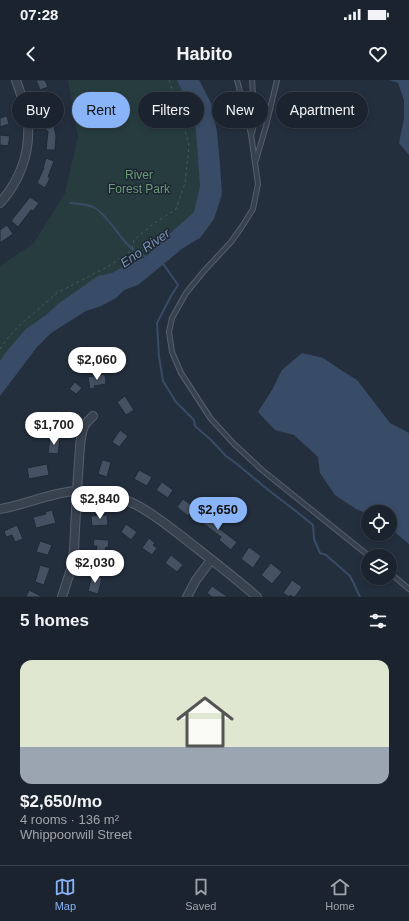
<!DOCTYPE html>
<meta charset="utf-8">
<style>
:root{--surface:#1b232e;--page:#282f3a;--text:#f1f3f6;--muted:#a0a4aa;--line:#39404a;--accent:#8ab4f8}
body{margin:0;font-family:Arial,sans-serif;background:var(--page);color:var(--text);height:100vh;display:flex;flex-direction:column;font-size:15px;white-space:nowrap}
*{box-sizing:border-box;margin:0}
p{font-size:13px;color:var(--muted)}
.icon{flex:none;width:22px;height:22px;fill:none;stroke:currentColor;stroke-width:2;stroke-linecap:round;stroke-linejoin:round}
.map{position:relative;height:517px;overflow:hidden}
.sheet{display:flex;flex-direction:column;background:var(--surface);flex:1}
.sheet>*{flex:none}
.banner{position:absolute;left:12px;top:12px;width:385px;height:36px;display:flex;gap:8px}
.buttons{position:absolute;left:361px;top:425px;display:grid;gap:8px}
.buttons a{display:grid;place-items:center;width:36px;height:36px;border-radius:50%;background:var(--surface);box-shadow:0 2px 6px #0003,0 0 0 1px var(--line);font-size:20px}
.price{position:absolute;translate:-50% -34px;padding:0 9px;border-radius:14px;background:#fff;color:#222;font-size:13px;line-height:26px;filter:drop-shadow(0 1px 2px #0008)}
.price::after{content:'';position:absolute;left:50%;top:24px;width:12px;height:9px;margin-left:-6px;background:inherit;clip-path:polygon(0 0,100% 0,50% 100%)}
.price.selected{background:var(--accent);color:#111}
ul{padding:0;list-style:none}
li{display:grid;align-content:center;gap:8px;height:212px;padding:0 20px}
li span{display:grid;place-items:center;height:124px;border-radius:12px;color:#555}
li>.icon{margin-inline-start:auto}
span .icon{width:72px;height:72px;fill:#fffc;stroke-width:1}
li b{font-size:17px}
h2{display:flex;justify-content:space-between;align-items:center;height:48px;padding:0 20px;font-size:17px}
.pill{padding:0 14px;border-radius:18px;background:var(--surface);box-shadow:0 2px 6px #0003,0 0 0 1px var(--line);font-size:14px;line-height:36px}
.pill.selected{background:var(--accent);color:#111}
.status{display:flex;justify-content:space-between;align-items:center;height:28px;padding:0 20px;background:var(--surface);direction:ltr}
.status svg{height:11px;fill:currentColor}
header{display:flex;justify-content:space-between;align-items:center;height:52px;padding:0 20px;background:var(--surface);font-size:18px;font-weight:700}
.dock{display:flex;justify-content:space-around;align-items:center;height:56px;border-top:1px solid var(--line);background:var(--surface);font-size:11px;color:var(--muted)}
.dock a{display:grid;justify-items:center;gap:2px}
.dock .selected{color:var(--accent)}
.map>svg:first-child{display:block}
.green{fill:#263c3f}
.water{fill:#394c67}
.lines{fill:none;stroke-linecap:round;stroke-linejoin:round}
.stream{stroke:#394c67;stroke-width:2}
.building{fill:#455162;stroke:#1f2835}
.service-casing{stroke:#565f6c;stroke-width:6}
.minor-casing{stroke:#565f6c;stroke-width:10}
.path{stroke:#44595c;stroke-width:1;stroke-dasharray:3 3;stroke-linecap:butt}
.service{stroke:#38414e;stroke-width:4}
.minor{stroke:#38414e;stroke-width:8}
.labels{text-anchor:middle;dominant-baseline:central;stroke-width:3;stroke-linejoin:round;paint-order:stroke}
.park-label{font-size:12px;fill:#6b9a76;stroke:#1d2633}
.water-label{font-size:13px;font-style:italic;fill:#7c92b1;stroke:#1d2633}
</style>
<div class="status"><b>07:28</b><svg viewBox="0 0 49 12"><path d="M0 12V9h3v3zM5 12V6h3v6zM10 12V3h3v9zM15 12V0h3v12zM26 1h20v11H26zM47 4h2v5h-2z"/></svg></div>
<header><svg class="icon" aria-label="back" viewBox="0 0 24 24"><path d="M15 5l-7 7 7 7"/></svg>Habito<svg class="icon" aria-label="heart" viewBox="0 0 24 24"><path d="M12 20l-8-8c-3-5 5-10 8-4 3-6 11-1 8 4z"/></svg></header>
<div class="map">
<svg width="409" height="517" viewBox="0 0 409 517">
<rect width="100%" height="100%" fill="#242f3e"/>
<polygon class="green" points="68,0 190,0 208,126 188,151 0,287 0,186 34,163 65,113 78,57"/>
<g class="water">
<polygon points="177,0 199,0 211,23 217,52 220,85 222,114 214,139 200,158 183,168 138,205 124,210 116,218 101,226 86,231 51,253 37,267 0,316 0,281 7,271 26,249 46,235 58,224 98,196 112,193 131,183 146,177 166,157 194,132 200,106 196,51 193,36 188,23"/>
<polygon points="389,0 409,0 409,75 399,63 404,38 404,20 398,3"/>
<polygon points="302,273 323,278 344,292 357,300 390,343 409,353 409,464 390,448 390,432 368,432 368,434 356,429 335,415 320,393 318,377 294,355 275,350 258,332 272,310 282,290"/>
</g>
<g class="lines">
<g class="stream">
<path d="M 70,123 C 78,124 88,124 95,128 C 108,136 119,157 131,168 C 135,172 142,175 147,177"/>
<polyline points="162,182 178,205 171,216 157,243 159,277 163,301 176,322 194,340 195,346 211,360 226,376 237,384 267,409 297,432 313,445 314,459 320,473 326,475 350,496 354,504 360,517"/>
</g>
</g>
<g class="building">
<polygon points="36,0 45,0 48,7 40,10"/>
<polygon points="51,16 54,26 45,28 42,18"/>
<polygon points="7,36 9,44 0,47 0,38"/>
<polygon points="53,38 56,57 55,70 46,70 48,51 46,51 44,39"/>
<polygon points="0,55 10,56 8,66 0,65"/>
<polygon points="46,78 54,81 48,97 50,98 45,108 37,103 44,88 43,88"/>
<polygon points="30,117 39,123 33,131 31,130 18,147 11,141"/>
<polygon points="7,145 13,154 0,163 0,150"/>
<polygon points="105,294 106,304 94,306 95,308 90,309 88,297"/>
<polygon points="75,302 82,308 76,314 69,309"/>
<polygon points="125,316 134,330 126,335 117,322"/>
<polygon points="58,330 67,334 61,350 51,346"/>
<polygon points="120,350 128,356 119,367 112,362"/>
<polygon points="50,357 60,358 58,374 48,373"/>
<polygon points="102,380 111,382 107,397 98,394"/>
<polygon points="47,384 49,395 29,399 27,388"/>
<polygon points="139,390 152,397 147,406 134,399"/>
<polygon points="162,402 173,410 168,418 156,410"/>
<polygon points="183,419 190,424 193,421 197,424 188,436 177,427"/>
<polygon points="52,430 56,443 36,448 33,437 46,434 45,432"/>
<polygon points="206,433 219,444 217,447 237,462 231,470 219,460 221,457 200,441"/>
<polygon points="107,435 108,445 92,446 91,436"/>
<polygon points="126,444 137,452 131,460 121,452"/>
<polygon points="17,445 23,459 15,462 12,455 6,457 4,451"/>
<polygon points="149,458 155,463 153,465 157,468 152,475 142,468"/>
<polygon points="94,459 109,460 108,468 106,467 103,488 94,487 97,466 93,466"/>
<polygon points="40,461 52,465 48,475 36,472"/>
<polygon points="249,467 261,476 253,488 241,479"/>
<polygon points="171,475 183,485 177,492 165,483"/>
<polygon points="271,483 282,492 272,504 261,495"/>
<polygon points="40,485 50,488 44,505 35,502"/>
<polygon points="92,495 102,498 98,514 88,511"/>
<polygon points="292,500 302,507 295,517 293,517 290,515 289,517 283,513"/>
<polygon points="212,506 228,517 212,517 207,513"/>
<polygon points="29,510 43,517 26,517"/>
</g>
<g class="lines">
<g class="service-casing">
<g id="service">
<polyline points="237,0 251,54 258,104 253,129 241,148 231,162 204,191 186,213 172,238 169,252 172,272 181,293 211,339 234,364 262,390 369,476"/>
<polyline points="252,53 255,40 252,0"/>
<polyline points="256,80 266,46 277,0"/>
<polyline points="390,493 409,509"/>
</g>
</g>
<g class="minor-casing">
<g id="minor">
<path d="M 0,123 C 19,102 30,74 28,45 C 27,30 21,15 16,0"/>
<path d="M 0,429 C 26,425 51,412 77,411 C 129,409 160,440 198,469 C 218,485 238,500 257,517"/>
<polyline points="62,517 71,489 74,470 77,411 80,366 82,352 85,344 93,336"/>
<polyline points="187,517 196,500 211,480"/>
</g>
</g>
<polyline class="path" points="0,269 7,259 20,245 57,213 109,186 132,170 134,160 152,145 176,129 185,103 189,66 183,42 169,0"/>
<use href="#service" class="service"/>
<use href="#minor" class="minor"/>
</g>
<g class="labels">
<g class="park-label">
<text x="139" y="95">River<tspan x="139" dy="14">Forest Park</tspan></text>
</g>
<g class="water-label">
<text transform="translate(145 168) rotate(-35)">Eno River</text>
</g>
</g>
</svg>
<div class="buttons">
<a><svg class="icon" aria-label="locate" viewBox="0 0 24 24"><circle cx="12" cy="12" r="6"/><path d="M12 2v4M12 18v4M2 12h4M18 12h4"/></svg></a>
<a><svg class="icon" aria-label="layers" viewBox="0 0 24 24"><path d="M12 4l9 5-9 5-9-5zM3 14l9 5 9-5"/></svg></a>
</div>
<b class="price" style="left:97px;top:301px">$2,060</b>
<b class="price" style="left:54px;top:366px">$1,700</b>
<b class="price" style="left:100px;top:440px">$2,840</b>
<b class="price selected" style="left:218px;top:451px">$2,650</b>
<b class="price" style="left:95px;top:504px">$2,030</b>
<div class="banner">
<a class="pill">Buy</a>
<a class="pill selected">Rent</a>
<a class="pill">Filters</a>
<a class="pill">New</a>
<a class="pill">Apartment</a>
</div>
</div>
<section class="sheet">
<h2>5 homes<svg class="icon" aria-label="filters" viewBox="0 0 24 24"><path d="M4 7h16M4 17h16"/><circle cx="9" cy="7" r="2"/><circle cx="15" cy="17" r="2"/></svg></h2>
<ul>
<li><span style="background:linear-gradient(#dfe7d0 70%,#9aa5b1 0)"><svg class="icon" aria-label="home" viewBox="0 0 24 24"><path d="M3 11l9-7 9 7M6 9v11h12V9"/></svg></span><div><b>$2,650/mo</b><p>4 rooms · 136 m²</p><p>Whippoorwill Street</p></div></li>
</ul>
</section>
<nav class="dock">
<a class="selected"><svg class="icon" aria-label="map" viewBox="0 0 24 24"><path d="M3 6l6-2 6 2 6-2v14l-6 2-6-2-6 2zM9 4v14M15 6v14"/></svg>Map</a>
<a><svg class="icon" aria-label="saved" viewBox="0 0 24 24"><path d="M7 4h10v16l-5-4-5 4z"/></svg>Saved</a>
<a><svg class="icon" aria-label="home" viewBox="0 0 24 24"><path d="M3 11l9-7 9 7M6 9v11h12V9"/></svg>Home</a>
</nav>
